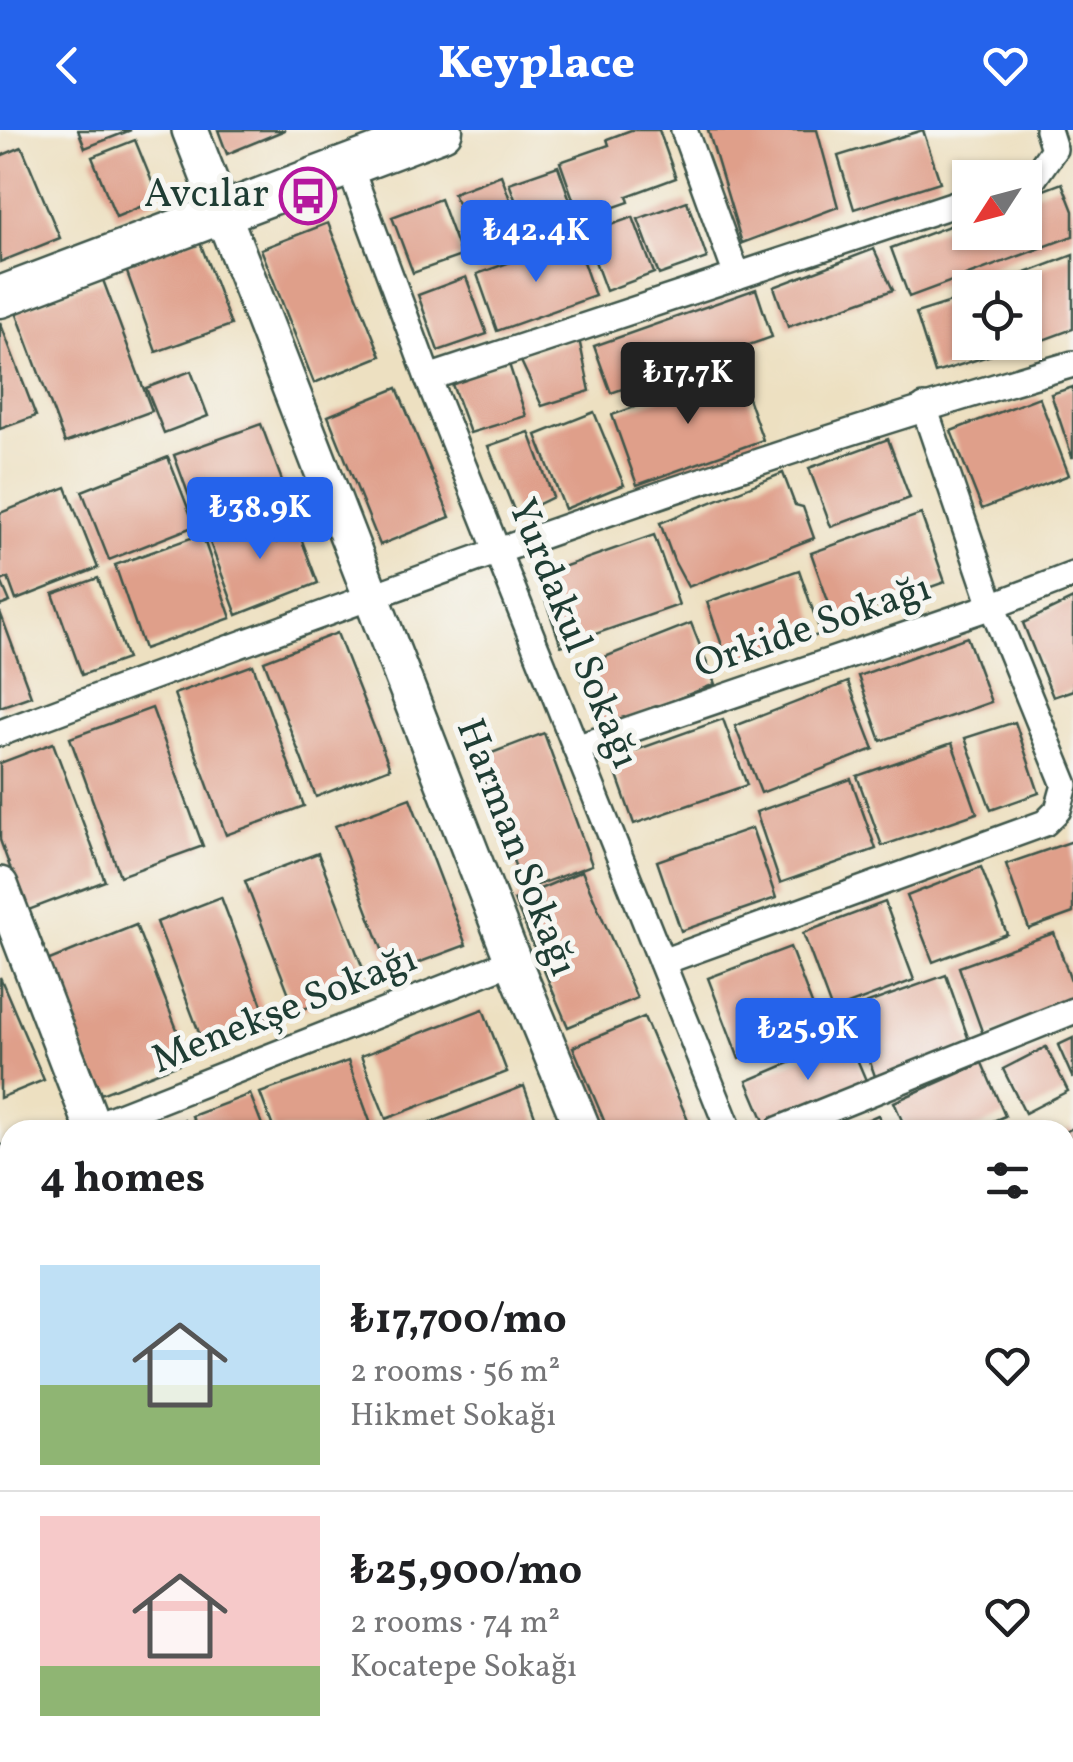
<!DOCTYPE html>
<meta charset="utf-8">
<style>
:root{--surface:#fff;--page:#f2f2f2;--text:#202124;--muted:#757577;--line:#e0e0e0;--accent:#2563eb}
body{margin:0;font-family:Vollkorn,serif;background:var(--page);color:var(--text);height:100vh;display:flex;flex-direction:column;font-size:38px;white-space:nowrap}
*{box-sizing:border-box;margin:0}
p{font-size:32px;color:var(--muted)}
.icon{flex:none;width:55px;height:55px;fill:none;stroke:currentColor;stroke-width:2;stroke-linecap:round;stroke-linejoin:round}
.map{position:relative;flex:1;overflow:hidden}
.details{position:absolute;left:0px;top:990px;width:1075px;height:642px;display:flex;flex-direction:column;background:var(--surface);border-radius:30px 30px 0 0;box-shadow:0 2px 8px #0004}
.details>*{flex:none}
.needle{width:65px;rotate:234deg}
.tools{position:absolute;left:952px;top:30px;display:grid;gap:20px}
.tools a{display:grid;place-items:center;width:90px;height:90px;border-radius:0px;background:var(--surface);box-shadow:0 2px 8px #0004;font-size:50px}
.price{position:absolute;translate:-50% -85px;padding:0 22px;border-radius:10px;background:var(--accent);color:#fff;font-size:32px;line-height:65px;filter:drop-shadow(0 2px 5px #0008)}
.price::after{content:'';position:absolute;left:50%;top:60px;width:30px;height:22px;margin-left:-15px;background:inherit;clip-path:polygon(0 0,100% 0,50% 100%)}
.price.active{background:#222;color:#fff}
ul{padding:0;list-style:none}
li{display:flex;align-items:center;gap:30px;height:250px;padding:0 40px}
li+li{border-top:2px solid var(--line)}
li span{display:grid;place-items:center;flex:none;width:280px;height:200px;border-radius:0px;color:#555}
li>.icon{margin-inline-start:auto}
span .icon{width:120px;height:120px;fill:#fffc;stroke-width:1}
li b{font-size:42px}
h2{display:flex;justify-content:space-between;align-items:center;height:120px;padding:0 40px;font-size:42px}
header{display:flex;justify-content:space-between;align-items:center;height:130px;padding:0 40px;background:var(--accent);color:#fff;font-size:45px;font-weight:800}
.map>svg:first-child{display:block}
.building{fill:#df9f8a}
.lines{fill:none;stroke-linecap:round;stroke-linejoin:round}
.street-casing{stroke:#3e5549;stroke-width:30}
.secondary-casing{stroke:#3e5549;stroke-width:40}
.primary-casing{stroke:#3e5549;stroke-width:45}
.street{stroke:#fff;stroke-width:25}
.secondary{stroke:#fff;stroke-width:35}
.primary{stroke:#fff;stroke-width:40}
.labels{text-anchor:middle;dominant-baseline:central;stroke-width:10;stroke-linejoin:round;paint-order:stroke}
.poi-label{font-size:40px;fill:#1f3d34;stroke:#f6f6f2;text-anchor:end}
.street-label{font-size:40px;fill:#1f3d34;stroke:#f6f6f2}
</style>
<header><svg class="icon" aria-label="back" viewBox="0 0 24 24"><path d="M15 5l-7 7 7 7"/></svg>Keyplace<svg class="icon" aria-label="heart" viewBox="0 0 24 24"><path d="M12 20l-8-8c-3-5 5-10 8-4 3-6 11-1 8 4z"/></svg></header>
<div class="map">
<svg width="1073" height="1632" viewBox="0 0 1073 1632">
<rect width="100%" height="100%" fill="#f6f6f2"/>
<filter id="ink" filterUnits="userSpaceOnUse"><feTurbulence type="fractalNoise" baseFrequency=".01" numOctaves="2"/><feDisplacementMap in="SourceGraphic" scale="20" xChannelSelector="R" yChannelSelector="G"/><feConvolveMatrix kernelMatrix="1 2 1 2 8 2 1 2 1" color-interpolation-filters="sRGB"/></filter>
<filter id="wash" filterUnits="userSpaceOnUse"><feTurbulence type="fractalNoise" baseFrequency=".0048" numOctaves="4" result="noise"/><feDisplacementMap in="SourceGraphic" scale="40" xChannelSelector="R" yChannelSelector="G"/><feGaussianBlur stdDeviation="2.25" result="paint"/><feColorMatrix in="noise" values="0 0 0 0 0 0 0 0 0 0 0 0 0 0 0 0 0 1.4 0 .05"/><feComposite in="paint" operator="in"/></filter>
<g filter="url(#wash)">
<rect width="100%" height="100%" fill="#ede0c1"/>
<g id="blocks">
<g class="building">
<polygon points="78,0 131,0 85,18"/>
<polygon points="218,0 285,0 227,24"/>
<polygon points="631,0 659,0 676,48 627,66 629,72 580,89 560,32 609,15 607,9"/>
<polygon points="708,0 817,0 838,77 742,113"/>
<polygon points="923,0 940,52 854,79 838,26"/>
<polygon points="135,10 159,69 116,87 92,27"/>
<polygon points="22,17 60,108 0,132 0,26"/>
<polygon points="558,36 578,93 530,110 509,53"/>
<polygon points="501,45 522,102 474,119 453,63"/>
<polygon points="1062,53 1073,81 1073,106 909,167 891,118 970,88 970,102 1025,102 1025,67"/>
<polygon points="440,69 461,126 413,143 392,87"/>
<polygon points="687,71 707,128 659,145 638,89"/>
<polygon points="633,87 654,143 606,161 585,104"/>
<polygon points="328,93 381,226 314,253 261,119"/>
<polygon points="198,107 231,195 156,222 124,134"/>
<polygon points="575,109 595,166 497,201 477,144"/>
<polygon points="874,119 893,160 788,197 774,157"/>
<polygon points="1073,125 1073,199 1035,213 1025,187 1025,158 1013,158 1010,149"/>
<polygon points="466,147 487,204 438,221 418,165"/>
<polygon points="103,150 152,281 65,313 16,182"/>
<polygon points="756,159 772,207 611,263 594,216"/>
<polygon points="970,166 970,212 1019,212 1020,216 935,243 916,183"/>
<polygon points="0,192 36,286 0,299"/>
<polygon points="579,209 590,261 542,276 519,227"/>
<polygon points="509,234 526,286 470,303 450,249"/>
<polygon points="738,240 763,310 637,355 612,285"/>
<polygon points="191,241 208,286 164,303 146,258"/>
<polygon points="1073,257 1073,327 1072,327 1051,264"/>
<polygon points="397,258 450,387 380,415 328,286"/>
<polygon points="1039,267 1069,345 982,379 951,301"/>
<polygon points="594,282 624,355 565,379 536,305"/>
<polygon points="261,294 287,364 200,396 174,325"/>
<polygon points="529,302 553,367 516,385 488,316"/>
<polygon points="888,309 910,368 831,397 809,338"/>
<polygon points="168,327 195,396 109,430 82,361"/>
<polygon points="783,343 795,375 803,377 814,408 688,457 674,431 660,393"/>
<polygon points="66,357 98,438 16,470 8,448 1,451 10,472 0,476 0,383"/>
<polygon points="265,380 277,412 299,403 318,453 237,485 206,402"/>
<polygon points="921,384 945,452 835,491 811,423"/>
<polygon points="202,404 231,488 144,519 115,435"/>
<polygon points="654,405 679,475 561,516 537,446"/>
<polygon points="799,440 821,504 729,536 707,472"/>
<polygon points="98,448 127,529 82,545 53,464"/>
<polygon points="1073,469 1073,560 1053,567 1023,493"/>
<polygon points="0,482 31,566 0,577"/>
<polygon points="691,493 715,554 602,599 577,538"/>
<polygon points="337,503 390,638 316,667 264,531"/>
<polygon points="967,507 991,572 881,611 858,546"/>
<polygon points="253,535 304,676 226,705 174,564"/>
<polygon points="848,552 874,619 761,663 735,596"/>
<polygon points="152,578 203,716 120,746 70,608"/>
<polygon points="723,589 747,655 634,694 611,629"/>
<polygon points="1015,592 1039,663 991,680 965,608"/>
<polygon points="544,603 592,735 524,760 476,629"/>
<polygon points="53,613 105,751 26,781 0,710 0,633"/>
<polygon points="952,613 977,683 882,716 857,646"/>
<polygon points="851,649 876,719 780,753 756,682"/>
<polygon points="410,668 466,815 391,843 335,696"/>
<polygon points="752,698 776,768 681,801 657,731"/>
<polygon points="1073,711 1073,783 1029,799 1006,734"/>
<polygon points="318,723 369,854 296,882 245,751"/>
<polygon points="981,737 1007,804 933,832 907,766"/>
<polygon points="582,741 637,868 568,897 514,770"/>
<polygon points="221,767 270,896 206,921 157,792"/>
<polygon points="885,772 914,850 832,881 803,803"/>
<polygon points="136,795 189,930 101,964 47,831"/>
<polygon points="1054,803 1073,857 1073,876 984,907 959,837"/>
<polygon points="790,817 821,898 739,929 708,848"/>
<polygon points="946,845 971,916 876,949 851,879"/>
<polygon points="0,847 44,950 0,968"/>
<polygon points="483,879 507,942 386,989 361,926"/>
<polygon points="644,887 692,1000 608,1000 573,917"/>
<polygon points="848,908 868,955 767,998 747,951"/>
<polygon points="1073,908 1073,949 1058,915"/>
<polygon points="1046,917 1068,961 1025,983 1003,939"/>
<polygon points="348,931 372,997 363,1000 274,1000 260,963"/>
<polygon points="982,933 1005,986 972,1000 906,1000 894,972"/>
<polygon points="524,956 540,1000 433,1000 430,993"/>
<polygon points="250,964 264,1000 197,1000 192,986"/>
<polygon points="878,985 885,1000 845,1000"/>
<polygon points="184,990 188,1000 159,1000"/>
<polygon points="1073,998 1073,1055 1065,1058 1065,1002"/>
<polygon points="10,1036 10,1122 0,1097 0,1040"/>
<polygon points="1073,1099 1073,1153 1065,1156 1065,1102"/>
<polygon points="10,1153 10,1204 5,1206 0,1179"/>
<polygon points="1073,1180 1073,1221 1066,1224 1065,1183"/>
<polygon points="1073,1298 1073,1346 1069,1348 1065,1337 1065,1301"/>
<polygon points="1069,1443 1073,1454 1073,1508 1065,1511 1065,1444"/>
<polygon points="1073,1529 1073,1554 1065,1532"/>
<polygon points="471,1622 490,1622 495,1632 449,1632"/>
<polygon points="753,1622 791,1622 795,1632 733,1632"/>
<polygon points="820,1622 916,1622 895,1632 824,1632"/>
<polygon points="514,1623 675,1623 653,1632 518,1632"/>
</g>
</g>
</g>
<g filter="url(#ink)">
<use href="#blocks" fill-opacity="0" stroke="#3e5549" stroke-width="2.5"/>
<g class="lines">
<g class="street-casing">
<g id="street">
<polyline points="684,0 737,146"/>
<polyline points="349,35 428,248 729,1000"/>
<polyline points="1025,51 1033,49 1054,19 1048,0"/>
<polyline points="428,248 970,69"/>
<path d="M 0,603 C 354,472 710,339 1073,234"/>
<polyline points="576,618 992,476 1073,445"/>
<polyline points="662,832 1045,693 1058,680 1065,655 992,476 924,277"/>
<polyline points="84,1000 513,831"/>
<polyline points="778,1000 1073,881"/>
<polyline points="0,1030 10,1027"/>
<polyline points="1065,1085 1073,1082"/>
<polyline points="1065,1394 1073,1414"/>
<polyline points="0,1450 10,1445"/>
<polyline points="385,1632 409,1622"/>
<polyline points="963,1632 986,1622"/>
</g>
</g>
<g class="secondary-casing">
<g id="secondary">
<polyline points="190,0 513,831 583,1000"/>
<polyline points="0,755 94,1000"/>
<polyline points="1065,1278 1073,1275"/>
<polyline points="351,1622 355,1632"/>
</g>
</g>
<g class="primary-casing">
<polyline id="primary" points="0,167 442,0"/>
</g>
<use href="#street" class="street"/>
<use href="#secondary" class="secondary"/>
<use href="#primary" class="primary"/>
</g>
</g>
<defs>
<g id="bus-ring" transform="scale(2.875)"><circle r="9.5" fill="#f6f6f2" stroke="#b5179e" stroke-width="1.5"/><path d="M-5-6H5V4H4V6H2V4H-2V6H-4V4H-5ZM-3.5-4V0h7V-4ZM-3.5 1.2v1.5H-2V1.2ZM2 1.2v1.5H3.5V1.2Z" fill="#b5179e"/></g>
</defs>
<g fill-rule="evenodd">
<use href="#bus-ring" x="308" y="66"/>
</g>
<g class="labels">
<g class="poi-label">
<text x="269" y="66">Avcılar</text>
</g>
<g class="street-label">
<text transform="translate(813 498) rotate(-19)">Orkide Sokağı</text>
<text transform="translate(572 504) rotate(68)">Yurdakul Sokağı</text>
<text transform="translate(515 718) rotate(69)">Harman Sokağı</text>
<text transform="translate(285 881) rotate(-22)">Menekşe Sokağı</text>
</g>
</g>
</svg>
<div class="tools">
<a><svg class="needle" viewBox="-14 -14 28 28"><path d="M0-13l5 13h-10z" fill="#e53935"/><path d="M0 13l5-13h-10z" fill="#757577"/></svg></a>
<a><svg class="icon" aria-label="locate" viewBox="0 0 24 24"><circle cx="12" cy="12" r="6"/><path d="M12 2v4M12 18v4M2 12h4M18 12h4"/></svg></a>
</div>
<b class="price" style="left:536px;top:155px">₺42.4K</b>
<b class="price active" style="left:688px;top:297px">₺17.7K</b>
<b class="price" style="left:260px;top:432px">₺38.9K</b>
<b class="price" style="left:808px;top:953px">₺25.9K</b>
<section class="details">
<h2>4 homes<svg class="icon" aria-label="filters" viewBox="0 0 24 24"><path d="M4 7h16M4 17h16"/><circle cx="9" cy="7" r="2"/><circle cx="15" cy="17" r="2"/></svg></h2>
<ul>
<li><span style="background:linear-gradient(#bfe0f5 60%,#8fb573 0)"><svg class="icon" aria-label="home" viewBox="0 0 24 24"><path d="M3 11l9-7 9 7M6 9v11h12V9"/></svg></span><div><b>₺17,700/mo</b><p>2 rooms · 56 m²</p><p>Hikmet Sokağı</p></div><svg class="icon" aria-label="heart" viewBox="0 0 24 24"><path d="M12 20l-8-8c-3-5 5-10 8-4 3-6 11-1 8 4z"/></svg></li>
<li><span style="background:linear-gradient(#f6c9c9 75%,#8fb573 0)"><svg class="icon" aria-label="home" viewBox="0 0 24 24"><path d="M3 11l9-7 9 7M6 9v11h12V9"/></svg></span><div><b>₺25,900/mo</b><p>2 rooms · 74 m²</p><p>Kocatepe Sokağı</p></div><svg class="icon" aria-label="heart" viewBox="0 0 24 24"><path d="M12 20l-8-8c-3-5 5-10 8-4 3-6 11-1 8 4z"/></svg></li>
</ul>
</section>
</div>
